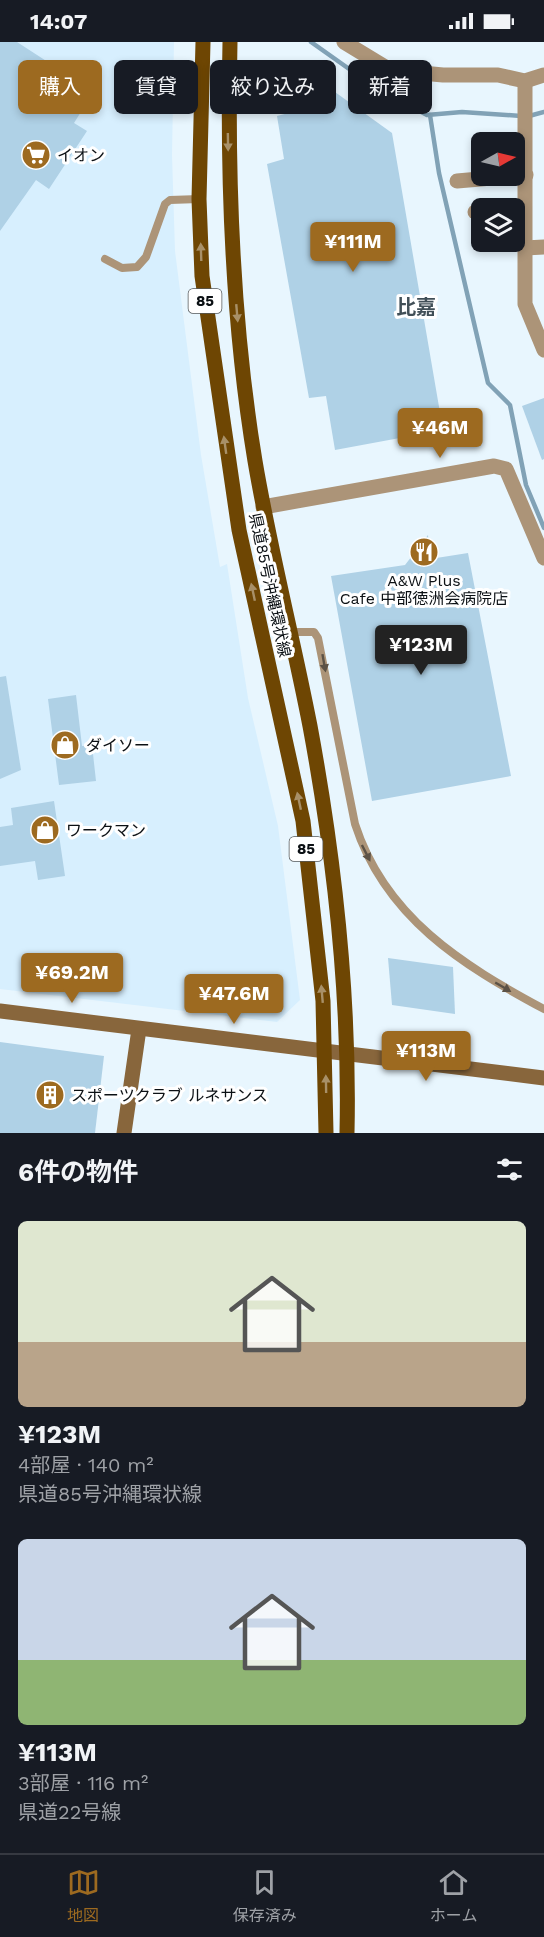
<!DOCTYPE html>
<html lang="ja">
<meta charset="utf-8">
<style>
:root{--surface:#171b24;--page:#242831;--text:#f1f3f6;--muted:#9ea1a6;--line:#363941;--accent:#9d6a20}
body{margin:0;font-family:"Work Sans","Noto Sans JP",sans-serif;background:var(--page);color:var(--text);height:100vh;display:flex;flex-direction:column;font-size:22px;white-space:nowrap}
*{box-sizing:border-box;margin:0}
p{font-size:20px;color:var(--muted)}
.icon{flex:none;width:33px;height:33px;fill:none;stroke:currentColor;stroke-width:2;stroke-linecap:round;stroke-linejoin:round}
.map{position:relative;height:1091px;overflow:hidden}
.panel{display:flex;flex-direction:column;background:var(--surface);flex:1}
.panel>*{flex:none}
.hud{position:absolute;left:18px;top:18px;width:508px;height:54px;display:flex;gap:12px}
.needle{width:39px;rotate:82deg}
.buttons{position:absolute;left:471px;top:90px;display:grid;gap:12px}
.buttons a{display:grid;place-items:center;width:54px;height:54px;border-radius:9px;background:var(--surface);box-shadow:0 3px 9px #0003;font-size:30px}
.price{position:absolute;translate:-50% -51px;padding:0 14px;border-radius:6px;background:var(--accent);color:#fff;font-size:20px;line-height:39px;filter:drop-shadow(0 2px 3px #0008)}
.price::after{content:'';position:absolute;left:50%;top:36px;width:18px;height:14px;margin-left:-9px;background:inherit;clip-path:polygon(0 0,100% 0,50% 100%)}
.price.on{background:#222;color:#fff}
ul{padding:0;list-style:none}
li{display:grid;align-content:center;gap:12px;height:318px;padding:0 18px}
li span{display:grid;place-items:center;height:186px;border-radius:9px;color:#555}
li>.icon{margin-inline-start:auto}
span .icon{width:108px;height:108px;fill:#fffc;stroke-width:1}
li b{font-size:26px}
h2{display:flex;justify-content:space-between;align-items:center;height:72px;padding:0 18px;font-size:26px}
.pill{padding:0 21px;border-radius:9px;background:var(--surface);box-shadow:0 3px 9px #0003;font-size:21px;line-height:54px}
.pill.on{background:var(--accent);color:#fff}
.status{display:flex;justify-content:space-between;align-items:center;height:42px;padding:0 30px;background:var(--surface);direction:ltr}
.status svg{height:16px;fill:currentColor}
.dock{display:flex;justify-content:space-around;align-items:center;height:84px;border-top:2px solid var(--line);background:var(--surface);font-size:16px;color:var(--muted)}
.dock a{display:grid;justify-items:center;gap:3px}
.dock .on{color:var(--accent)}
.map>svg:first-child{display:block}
.built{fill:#d7effe}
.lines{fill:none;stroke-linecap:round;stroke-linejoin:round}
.stream{stroke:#81a2b6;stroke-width:4.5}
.building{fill:#afd1e6}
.lane{stroke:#ac9478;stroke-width:8}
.street{stroke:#ac9478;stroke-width:15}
.secondary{stroke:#88663c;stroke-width:15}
.primary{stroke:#6e4603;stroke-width:15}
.oneway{fill:#a89068}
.oneway2{fill:#5c5246}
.labels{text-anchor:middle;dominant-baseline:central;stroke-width:6;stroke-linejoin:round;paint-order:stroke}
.shield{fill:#fff;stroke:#54585a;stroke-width:1.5}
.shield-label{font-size:15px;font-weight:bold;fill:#0b1014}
.poi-label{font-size:16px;fill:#0b1014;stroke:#fff;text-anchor:start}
.street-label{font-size:16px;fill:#0b1014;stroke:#fff}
.quarter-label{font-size:20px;font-weight:bold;fill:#414f57;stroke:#fff}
</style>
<div class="status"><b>14:07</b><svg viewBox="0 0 49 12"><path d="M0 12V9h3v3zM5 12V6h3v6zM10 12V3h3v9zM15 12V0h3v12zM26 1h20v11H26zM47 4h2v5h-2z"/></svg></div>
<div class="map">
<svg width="544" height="1091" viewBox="0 0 544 1091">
<rect width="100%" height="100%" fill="#e8f6fe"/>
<polygon class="built" points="0,0 174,0 172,113 175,209 201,413 220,525 227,522 248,656 278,784 300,958 277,980 0,947"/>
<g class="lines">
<g class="stream">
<polyline points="311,0 376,46 427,73 462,70 521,74"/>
<polyline points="430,73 439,131 488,341 510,363 526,443 544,486"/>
<polyline points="529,74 544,70"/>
</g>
</g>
<g class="building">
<polygon points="0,0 17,0 54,24 45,41 84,65 74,81 87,89 49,147 36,138 0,189"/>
<polygon points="328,45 392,91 443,388 335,408 326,354 309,356 267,122 284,117 277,74 300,68 298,51"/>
<polygon points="544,356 544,417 542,418 522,364"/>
<polygon points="428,493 430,517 468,511 511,734 372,759 331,534 405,523"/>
<polygon points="6,634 21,728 0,737 0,635"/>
<polygon points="76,653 82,704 92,703 96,739 59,743 48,657"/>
<polygon points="54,759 65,834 38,838 35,819 0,824 0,785 13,783 11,766"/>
<polygon points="388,916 453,925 455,972 392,963"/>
<polygon points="0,1000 104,1014 95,1091 0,1091"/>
</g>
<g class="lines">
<g class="lane">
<polyline points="105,217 122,226 137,225 146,215 165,162 170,158 199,157"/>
<path d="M 289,590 L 314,590 L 318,596 L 355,782 C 385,875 462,923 544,967"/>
</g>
<g class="street">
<polyline points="344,0 390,28 443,33 498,33 525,39 544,33"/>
<polyline points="525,39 525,262 544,308"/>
<polyline points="457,139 526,133"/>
<polyline points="475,170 482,170"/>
<polyline points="525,206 544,205"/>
<polyline points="263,465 494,424 506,427 544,516"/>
</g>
<g class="secondary">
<polyline points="0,969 544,1036"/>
<polyline points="124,1091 139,987"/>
</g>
<g class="primary">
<polyline points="203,0 199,157 202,234 239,488 303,779 323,959 326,1091"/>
<path d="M 230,0 C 227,141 232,280 255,419 C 270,508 293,596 310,684 C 335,819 350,954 347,1091"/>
</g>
</g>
<defs><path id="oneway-solid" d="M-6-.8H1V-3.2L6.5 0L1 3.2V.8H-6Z" transform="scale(1.5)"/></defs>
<g class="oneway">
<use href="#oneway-solid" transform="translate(228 100) rotate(89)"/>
<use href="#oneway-solid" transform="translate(201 210) rotate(-92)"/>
<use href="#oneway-solid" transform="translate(237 271) rotate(85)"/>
<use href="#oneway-solid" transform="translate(225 403) rotate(-98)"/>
<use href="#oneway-solid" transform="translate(253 550) rotate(-102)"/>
<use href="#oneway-solid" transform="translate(299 759) rotate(-102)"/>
<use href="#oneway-solid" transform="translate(322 952) rotate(-95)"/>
<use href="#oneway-solid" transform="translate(326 1042) rotate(-91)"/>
</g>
<g class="oneway2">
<use href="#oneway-solid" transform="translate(324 621) rotate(80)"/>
<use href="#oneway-solid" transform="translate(366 811) rotate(63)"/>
<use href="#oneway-solid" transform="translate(503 945) rotate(30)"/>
</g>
<defs>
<g id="supermarket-disc" transform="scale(1.5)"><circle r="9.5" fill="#9d6a20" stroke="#fff"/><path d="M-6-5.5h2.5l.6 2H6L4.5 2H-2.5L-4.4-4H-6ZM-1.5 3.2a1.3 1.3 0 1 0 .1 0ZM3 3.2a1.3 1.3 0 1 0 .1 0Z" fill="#fff"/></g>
<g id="restaurant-disc" transform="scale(1.5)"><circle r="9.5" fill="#9d6a20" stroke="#fff"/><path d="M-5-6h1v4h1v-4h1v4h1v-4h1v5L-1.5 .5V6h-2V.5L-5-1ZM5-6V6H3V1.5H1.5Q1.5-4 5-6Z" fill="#fff"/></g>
<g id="shop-disc" transform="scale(1.5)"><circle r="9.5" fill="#9d6a20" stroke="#fff"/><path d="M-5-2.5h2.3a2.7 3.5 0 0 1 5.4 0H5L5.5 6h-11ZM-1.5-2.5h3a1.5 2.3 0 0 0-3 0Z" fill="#fff"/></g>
<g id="building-disc" transform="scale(1.5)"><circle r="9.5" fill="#9d6a20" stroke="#fff"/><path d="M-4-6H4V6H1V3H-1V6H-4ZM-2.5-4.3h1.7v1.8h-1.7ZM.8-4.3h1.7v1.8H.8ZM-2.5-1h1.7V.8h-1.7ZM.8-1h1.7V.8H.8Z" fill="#fff"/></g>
</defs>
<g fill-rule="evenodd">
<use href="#supermarket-disc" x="36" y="113"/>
<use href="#restaurant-disc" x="424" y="510"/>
<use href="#shop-disc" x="65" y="703"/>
<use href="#shop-disc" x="45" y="788"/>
<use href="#building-disc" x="50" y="1053"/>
</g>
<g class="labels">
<g class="shield">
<rect x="188.5" y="247" width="33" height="24" rx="4.5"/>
<rect x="289.5" y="795" width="33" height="24" rx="4.5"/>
</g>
<g class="shield-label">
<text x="205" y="259">85</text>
<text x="306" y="807">85</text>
</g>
<g class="poi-label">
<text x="57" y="113">イオン</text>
<text x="424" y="538" text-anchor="middle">A&amp;W Plus<tspan x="424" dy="18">Cafe 中部徳洲会病院店</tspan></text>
<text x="86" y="703">ダイソー</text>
<text x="66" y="788">ワークマン</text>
<text x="71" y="1053">スポーツクラブ ルネサンス</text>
</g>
<g class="street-label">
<text transform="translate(270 543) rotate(78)">県道85号沖縄環状線</text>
</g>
<g class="quarter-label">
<text x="416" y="265">比嘉</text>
</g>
</g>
</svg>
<div class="buttons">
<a><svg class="needle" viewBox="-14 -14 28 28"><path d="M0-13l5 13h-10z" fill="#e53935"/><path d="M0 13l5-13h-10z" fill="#9ea1a6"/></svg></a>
<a><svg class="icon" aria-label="layers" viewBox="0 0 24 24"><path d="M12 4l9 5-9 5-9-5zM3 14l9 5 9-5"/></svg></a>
</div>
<b class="price" style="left:353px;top:231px">¥111M</b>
<b class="price" style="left:440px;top:417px">¥46M</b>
<b class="price on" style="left:421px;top:634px">¥123M</b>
<b class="price" style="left:72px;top:962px">¥69.2M</b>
<b class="price" style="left:234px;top:983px">¥47.6M</b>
<b class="price" style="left:426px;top:1040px">¥113M</b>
<div class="hud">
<a class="pill on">購入</a>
<a class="pill">賃貸</a>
<a class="pill">絞り込み</a>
<a class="pill">新着</a>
</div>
</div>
<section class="panel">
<h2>6件の物件<svg class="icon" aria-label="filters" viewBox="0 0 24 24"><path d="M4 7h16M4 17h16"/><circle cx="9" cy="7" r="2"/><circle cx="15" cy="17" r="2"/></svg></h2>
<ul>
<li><span style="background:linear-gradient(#dfe7d0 65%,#b9a48a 0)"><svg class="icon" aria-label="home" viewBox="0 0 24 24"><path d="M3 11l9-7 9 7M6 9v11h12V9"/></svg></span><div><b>¥123M</b><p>4部屋 · 140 m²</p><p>県道85号沖縄環状線</p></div></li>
<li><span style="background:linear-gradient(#c9d6e8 65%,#8fb573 0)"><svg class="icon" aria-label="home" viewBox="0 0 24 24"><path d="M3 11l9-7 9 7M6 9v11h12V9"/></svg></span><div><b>¥113M</b><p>3部屋 · 116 m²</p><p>県道22号線</p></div></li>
</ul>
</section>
<nav class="dock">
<a class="on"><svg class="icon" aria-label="map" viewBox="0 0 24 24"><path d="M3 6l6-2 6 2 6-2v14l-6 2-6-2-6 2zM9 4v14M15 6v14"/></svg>地図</a>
<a><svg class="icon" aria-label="saved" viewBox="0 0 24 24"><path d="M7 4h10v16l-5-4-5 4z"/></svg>保存済み</a>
<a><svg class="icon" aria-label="home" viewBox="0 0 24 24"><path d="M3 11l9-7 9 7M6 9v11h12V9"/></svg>ホーム</a>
</nav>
